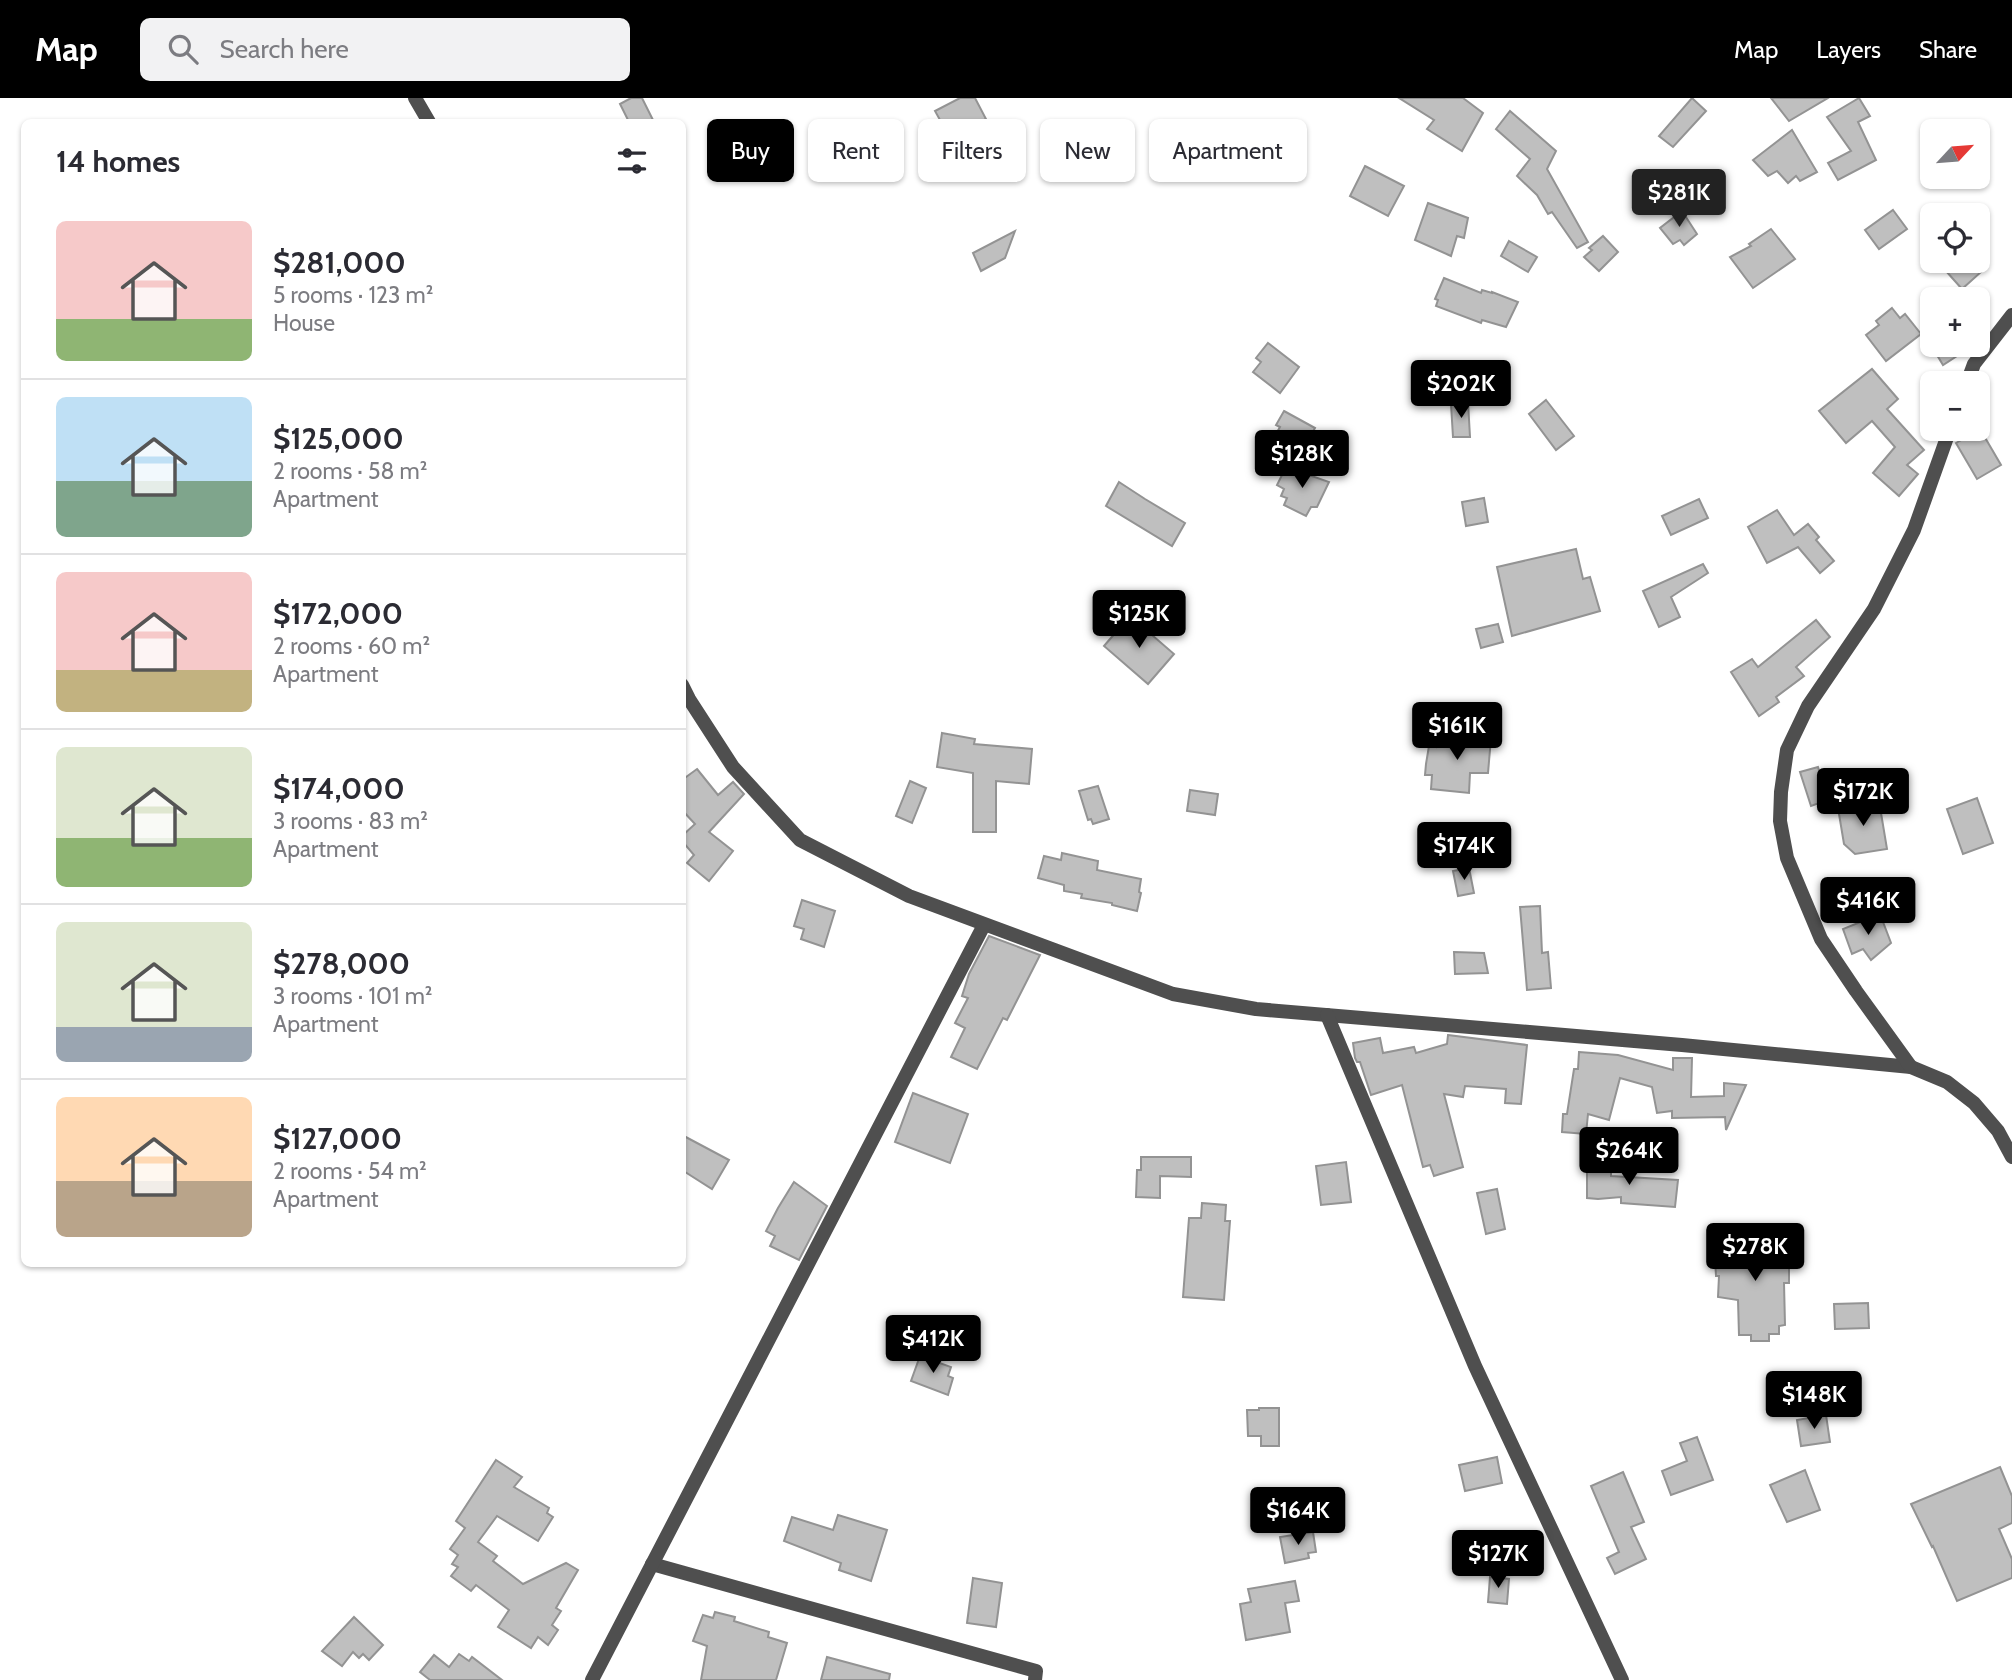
<!DOCTYPE html>
<meta charset="utf-8">
<style>
:root{--surface:#fff;--page:#f2f2f3;--text:#2b2b33;--muted:#7c7c81;--line:#e1e1e2;--accent:#000}
body{margin:0;font-family:Cabin,sans-serif;background:var(--page);color:var(--text);height:100vh;display:flex;flex-direction:column;font-size:26px;white-space:nowrap}
*{box-sizing:border-box;margin:0}
p{font-size:23px;color:var(--muted)}
.icon{flex:none;width:38px;height:38px;fill:none;stroke:currentColor;stroke-width:2;stroke-linecap:round;stroke-linejoin:round}
.map{position:relative;flex:1;overflow:hidden}
.details{position:absolute;left:21px;top:21px;width:665px;height:1148px;display:flex;flex-direction:column;background:var(--surface);border-radius:10px;box-shadow:0 2px 5px #0004}
.details>*{flex:none}
.hud{position:absolute;left:707px;top:21px;width:665px;height:63px;display:flex;gap:14px}
.needle{width:46px;rotate:64deg}
.tools{position:absolute;left:1920px;top:21px;display:grid;gap:14px}
.tools a{display:grid;place-items:center;width:70px;height:70px;border-radius:10px;background:var(--surface);box-shadow:0 2px 5px #0004;font-size:35px}
.price{position:absolute;translate:-50% -60px;padding:0 16px;border-radius:7px;background:var(--accent);color:#fff;font-size:23px;line-height:46px;filter:drop-shadow(0 2px 4px #0008)}
.price::after{content:'';position:absolute;left:50%;top:42px;width:21px;height:16px;margin-left:-10px;background:inherit;clip-path:polygon(0 0,100% 0,50% 100%)}
.price.selected{background:#222;color:#fff}
ul{padding:0;list-style:none}
li{display:flex;align-items:center;gap:21px;height:175px;padding:0 35px}
li+li{border-top:2px solid var(--line)}
li span{display:grid;place-items:center;flex:none;width:196px;height:140px;border-radius:10px;color:#555}
li>.icon{margin-inline-start:auto}
span .icon{width:84px;height:84px;fill:#fffc;stroke-width:1}
li b{font-size:30px}
h2{display:flex;justify-content:space-between;align-items:center;height:84px;padding:0 35px;font-size:30px}
.pill{padding:0 24px;border-radius:10px;background:var(--surface);box-shadow:0 2px 5px #0004;font-size:24px;line-height:63px}
.pill.selected{background:var(--accent);color:#fff}
header{display:flex;align-items:center;gap:42px;box-sizing:border-box;height:98px;padding:0 35px;background:var(--accent);color:#fff}
header strong{font-size:33px}
nav{display:flex;gap:38px;margin-inline-start:auto;font-size:24px}
.search{width:490px;height:63px;background:var(--page);display:flex;align-items:center;gap:18px;box-sizing:border-box;padding:0 24px;border-radius:10px;color:var(--muted);font-size:26px}
.map>svg:first-child{display:block}
.building{fill:#bfbfbf;stroke:#939393;stroke-width:2}
.lines{fill:none;stroke-linecap:round;stroke-linejoin:round}
.minor{stroke:#4f4f4f;stroke-width:14}
</style>
<header>
<strong>Map</strong>
<div class="search"><svg class="icon" aria-label="search" viewBox="0 0 24 24"><circle cx="10" cy="10" r="6"/><path d="M15 15l6 6"/></svg>Search here</div>
<nav><a>Map</a><a>Layers</a><a>Share</a></nav>
</header>
<div class="map">
<svg width="2012" height="1582" viewBox="0 0 2012 1582">
<rect width="100%" height="100%" fill="#fff"/>
<g class="building">
<polygon points="631,0 642,0 654,24 629,24 620,6"/>
<polygon points="960,0 975,0 986,21 978,25 981,31 955,49 935,13"/>
<polygon points="1399,0 1463,0 1483,15 1462,53 1427,31 1434,22"/>
<polygon points="1692,0 1706,13 1673,49 1659,38"/>
<polygon points="1771,0 1828,0 1789,23"/>
<polygon points="1859,0 1870,18 1858,24 1876,62 1838,82 1828,65 1851,53 1827,19"/>
<polygon points="1510,13 1556,53 1547,71 1588,144 1577,150 1552,114 1548,116 1537,97 1517,78 1530,61 1496,31"/>
<polygon points="1792,32 1817,74 1800,83 1796,78 1788,85 1777,73 1768,78 1753,62"/>
<polygon points="1365,68 1404,88 1388,118 1350,98"/>
<polygon points="1428,105 1468,120 1464,140 1457,138 1451,158 1415,142"/>
<polygon points="1893,112 1907,131 1879,151 1865,132"/>
<polygon points="1682,113 1697,136 1684,147 1680,142 1673,146 1660,130"/>
<polygon points="1771,131 1795,161 1753,190 1730,159 1751,148 1749,146"/>
<polygon points="1015,133 1005,160 981,173 973,155"/>
<polygon points="1603,138 1618,154 1599,173 1584,159 1592,152 1589,150"/>
<polygon points="1509,143 1537,159 1528,174 1501,158"/>
<polygon points="1958,163 1972,163 1981,174 1962,191 1946,173"/>
<polygon points="1444,180 1481,195 1482,192 1492,195 1492,194 1518,204 1506,229 1482,222 1481,225 1436,208 1438,202 1435,201"/>
<polygon points="1892,210 1900,220 1905,216 1921,236 1886,263 1866,237 1879,227 1876,223"/>
<polygon points="1268,245 1299,269 1280,295 1253,274 1261,264 1256,260"/>
<polygon points="1931,247 1950,247 1957,258 1943,267"/>
<polygon points="1872,271 1898,301 1887,311 1924,352 1907,367 1918,376 1899,398 1873,375 1895,349 1872,323 1846,345 1819,313"/>
<polygon points="1546,302 1574,338 1556,352 1529,316"/>
<polygon points="1468,304 1470,339 1453,339 1451,306"/>
<polygon points="1284,313 1315,330 1310,339 1315,342 1302,366 1269,348 1280,329 1276,327"/>
<polygon points="1959,331 1980,331 2001,367 1977,381 1956,345 1963,341"/>
<polygon points="1286,369 1329,384 1317,409 1311,409 1306,418 1284,407 1287,400 1281,398 1284,391 1277,387"/>
<polygon points="1119,384 1145,401 1185,425 1172,448 1106,408"/>
<polygon points="1484,400 1488,424 1466,428 1462,404"/>
<polygon points="1699,401 1708,420 1671,437 1662,418"/>
<polygon points="1777,412 1794,437 1808,426 1819,439 1816,442 1834,463 1820,475 1798,449 1767,465 1748,429"/>
<polygon points="1576,451 1583,481 1590,479 1600,513 1512,538 1497,469"/>
<polygon points="1703,466 1708,475 1671,499 1680,519 1659,529 1643,493"/>
<polygon points="1130,518 1174,556 1148,586 1104,548"/>
<polygon points="1816,522 1830,539 1796,569 1804,578 1776,599 1779,604 1759,618 1731,574 1752,561 1758,569"/>
<polygon points="1498,526 1503,544 1481,550 1476,531"/>
<polygon points="942,635 975,641 974,646 1032,651 1029,686 996,683 996,734 973,734 973,675 937,669"/>
<polygon points="1437,638 1474,642 1474,638 1491,640 1488,675 1470,675 1469,695 1431,691 1432,677 1425,677 1426,666 1429,648 1436,649"/>
<polygon points="1818,669 1828,702 1811,708 1800,674"/>
<polygon points="697,671 718,697 733,684 744,696 709,734 733,753 709,783 687,765 694,757 682,743 682,738 695,726 682,712 682,682"/>
<polygon points="910,683 926,690 912,725 896,718"/>
<polygon points="1098,688 1109,721 1093,726 1091,721 1088,722 1079,693"/>
<polygon points="1190,692 1218,696 1215,717 1187,713"/>
<polygon points="1977,700 1993,745 1963,756 1947,711"/>
<polygon points="1879,703 1887,751 1855,756 1844,746 1838,710"/>
<polygon points="1062,755 1098,763 1097,772 1141,781 1139,794 1141,795 1137,813 1112,807 1112,805 1081,800 1082,796 1064,793 1064,787 1038,780 1044,758 1061,762"/>
<polygon points="1469,770 1474,795 1458,798 1453,773"/>
<polygon points="802,802 835,813 824,849 801,841 804,831 794,828"/>
<polygon points="1540,808 1542,855 1548,854 1551,890 1527,892 1520,809"/>
<polygon points="1880,816 1891,845 1871,862 1863,851 1852,856 1843,831"/>
<polygon points="989,838 1040,857 1007,922 1003,920 977,971 951,959 965,930 955,925 968,900 962,898 969,876"/>
<polygon points="1454,854 1484,855 1488,875 1455,876"/>
<polygon points="1448,937 1527,947 1521,1006 1505,1005 1506,991 1465,988 1463,999 1444,996 1463,1069 1434,1078 1430,1067 1423,1069 1402,987 1371,997 1360,964 1357,964 1355,960 1353,945 1380,940 1383,955 1414,949 1416,955 1447,946"/>
<polygon points="1579,954 1618,957 1673,972 1673,960 1692,960 1691,999 1724,998 1724,985 1746,987 1726,1032 1725,1019 1672,1020 1672,1013 1657,1015 1652,989 1620,980 1609,1022 1588,1016 1586,1036 1562,1034 1563,1016 1567,1016 1574,971 1578,971"/>
<polygon points="913,995 968,1016 950,1065 895,1044"/>
<polygon points="682,1037 729,1062 712,1091 682,1072"/>
<polygon points="1141,1059 1191,1059 1191,1079 1160,1078 1160,1100 1136,1099 1137,1072 1141,1072"/>
<polygon points="1593,1060 1611,1060 1611,1078 1678,1082 1675,1109 1621,1105 1621,1099 1598,1101 1587,1100 1587,1069 1593,1069"/>
<polygon points="1346,1064 1351,1104 1321,1107 1316,1068"/>
<polygon points="794,1084 827,1108 799,1162 770,1148 775,1138 766,1133 778,1110"/>
<polygon points="1497,1091 1505,1131 1486,1136 1477,1095"/>
<polygon points="1202,1105 1226,1107 1225,1123 1230,1123 1224,1202 1183,1199 1189,1120 1201,1120"/>
<polygon points="1787,1141 1786,1149 1789,1149 1789,1185 1784,1185 1785,1227 1779,1228 1779,1236 1769,1236 1769,1243 1751,1243 1751,1237 1739,1237 1738,1202 1718,1199 1719,1178 1716,1178 1714,1144"/>
<polygon points="1868,1205 1869,1230 1835,1231 1834,1206"/>
<polygon points="920,1258 951,1269 948,1278 953,1280 948,1297 911,1283"/>
<polygon points="1259,1310 1279,1310 1279,1348 1261,1348 1261,1338 1248,1338 1247,1312 1259,1312"/>
<polygon points="1826,1317 1830,1344 1801,1348 1797,1322"/>
<polygon points="1697,1339 1713,1382 1671,1397 1662,1373 1687,1363 1680,1345"/>
<polygon points="1497,1359 1502,1385 1465,1393 1459,1367"/>
<polygon points="496,1362 522,1379 514,1389 549,1410 547,1415 553,1419 538,1443 497,1418 478,1444 497,1458 493,1463 523,1486 566,1465 578,1472 556,1510 561,1513 552,1527 558,1532 548,1547 538,1539 531,1550 498,1529 509,1512 476,1487 471,1493 451,1478 458,1469 452,1466 458,1457 450,1451 465,1430 456,1423"/>
<polygon points="2000,1369 2012,1398 2012,1425 1999,1431 2012,1461 2012,1480 1957,1503 1933,1448 1932,1449 1911,1406"/>
<polygon points="1805,1372 1820,1412 1787,1424 1770,1387"/>
<polygon points="1623,1374 1644,1424 1631,1429 1646,1461 1615,1476 1607,1460 1619,1454 1591,1388"/>
<polygon points="838,1417 887,1432 871,1483 839,1472 841,1465 784,1443 792,1419 833,1432"/>
<polygon points="1313,1434 1316,1454 1308,1455 1309,1460 1285,1465 1280,1439"/>
<polygon points="1490,1479 1509,1481 1507,1506 1488,1504"/>
<polygon points="973,1480 1002,1485 996,1529 967,1525"/>
<polygon points="1295,1483 1299,1503 1285,1505 1290,1534 1246,1542 1240,1506 1251,1504 1248,1491"/>
<polygon points="715,1514 735,1519 734,1523 769,1534 768,1539 787,1545 776,1582 701,1582 707,1548 693,1543 703,1517 713,1520"/>
<polygon points="354,1519 383,1547 369,1562 363,1556 359,1560 353,1554 342,1568 322,1553"/>
<polygon points="459,1556 469,1563 472,1559 502,1582 430,1582 420,1574 434,1557 449,1569"/>
<polygon points="827,1559 890,1576 889,1582 821,1582"/>
</g>
<g class="lines">
<g class="minor">
<polyline points="415,0 429,24"/>
<polyline points="1967,285 1974,266 2012,217"/>
<polyline points="682,587 689,601 733,669 800,742 909,798 1173,896 1256,911 1682,947 1911,969 1947,984 1974,1005 1998,1033 2012,1059"/>
<polyline points="1327,917 1475,1268 1622,1582"/>
<polyline points="1911,969 1856,893 1821,841 1787,760 1780,723 1781,694 1787,652 1808,608 1874,511 1914,432 1950,331"/>
<polyline points="652,1466 1036,1573 1035,1582"/>
<polyline points="592,1582 984,827"/>
</g>
</g>
</svg>
<div class="tools">
<a><svg class="needle" viewBox="-14 -14 28 28"><path d="M0-13l5 13h-10z" fill="#e53935"/><path d="M0 13l5-13h-10z" fill="#7c7c81"/></svg></a>
<a><svg class="icon" aria-label="locate" viewBox="0 0 24 24"><circle cx="12" cy="12" r="6"/><path d="M12 2v4M12 18v4M2 12h4M18 12h4"/></svg></a>
<a>+</a>
<a>−</a>
</div>
<b class="price selected" style="left:1679px;top:131px">$281K</b>
<b class="price" style="left:1461px;top:322px">$202K</b>
<b class="price" style="left:1302px;top:392px">$128K</b>
<b class="price" style="left:1139px;top:552px">$125K</b>
<b class="price" style="left:1457px;top:664px">$161K</b>
<b class="price" style="left:1863px;top:730px">$172K</b>
<b class="price" style="left:1464px;top:784px">$174K</b>
<b class="price" style="left:1868px;top:839px">$416K</b>
<b class="price" style="left:1629px;top:1089px">$264K</b>
<b class="price" style="left:1755px;top:1185px">$278K</b>
<b class="price" style="left:933px;top:1277px">$412K</b>
<b class="price" style="left:1814px;top:1333px">$148K</b>
<b class="price" style="left:1298px;top:1449px">$164K</b>
<b class="price" style="left:1498px;top:1492px">$127K</b>
<div class="hud">
<a class="pill selected">Buy</a>
<a class="pill">Rent</a>
<a class="pill">Filters</a>
<a class="pill">New</a>
<a class="pill">Apartment</a>
</div>
<section class="details">
<h2>14 homes<svg class="icon" aria-label="filters" viewBox="0 0 24 24"><path d="M4 7h16M4 17h16"/><circle cx="9" cy="7" r="2"/><circle cx="15" cy="17" r="2"/></svg></h2>
<ul>
<li><span style="background:linear-gradient(#f6c9c9 70%,#8fb573 0)"><svg class="icon" aria-label="home" viewBox="0 0 24 24"><path d="M3 11l9-7 9 7M6 9v11h12V9"/></svg></span><div><b>$281,000</b><p>5 rooms · 123 m²</p><p>House</p></div></li>
<li><span style="background:linear-gradient(#bfe0f5 60%,#7fa58c 0)"><svg class="icon" aria-label="home" viewBox="0 0 24 24"><path d="M3 11l9-7 9 7M6 9v11h12V9"/></svg></span><div><b>$125,000</b><p>2 rooms · 58 m²</p><p>Apartment</p></div></li>
<li><span style="background:linear-gradient(#f6c9c9 70%,#c2b280 0)"><svg class="icon" aria-label="home" viewBox="0 0 24 24"><path d="M3 11l9-7 9 7M6 9v11h12V9"/></svg></span><div><b>$172,000</b><p>2 rooms · 60 m²</p><p>Apartment</p></div></li>
<li><span style="background:linear-gradient(#dfe7d0 65%,#8fb573 0)"><svg class="icon" aria-label="home" viewBox="0 0 24 24"><path d="M3 11l9-7 9 7M6 9v11h12V9"/></svg></span><div><b>$174,000</b><p>3 rooms · 83 m²</p><p>Apartment</p></div></li>
<li><span style="background:linear-gradient(#dfe7d0 75%,#9aa5b1 0)"><svg class="icon" aria-label="home" viewBox="0 0 24 24"><path d="M3 11l9-7 9 7M6 9v11h12V9"/></svg></span><div><b>$278,000</b><p>3 rooms · 101 m²</p><p>Apartment</p></div></li>
<li><span style="background:linear-gradient(#ffd9b3 60%,#b9a48a 0)"><svg class="icon" aria-label="home" viewBox="0 0 24 24"><path d="M3 11l9-7 9 7M6 9v11h12V9"/></svg></span><div><b>$127,000</b><p>2 rooms · 54 m²</p><p>Apartment</p></div></li>
</ul>
</section>
</div>
